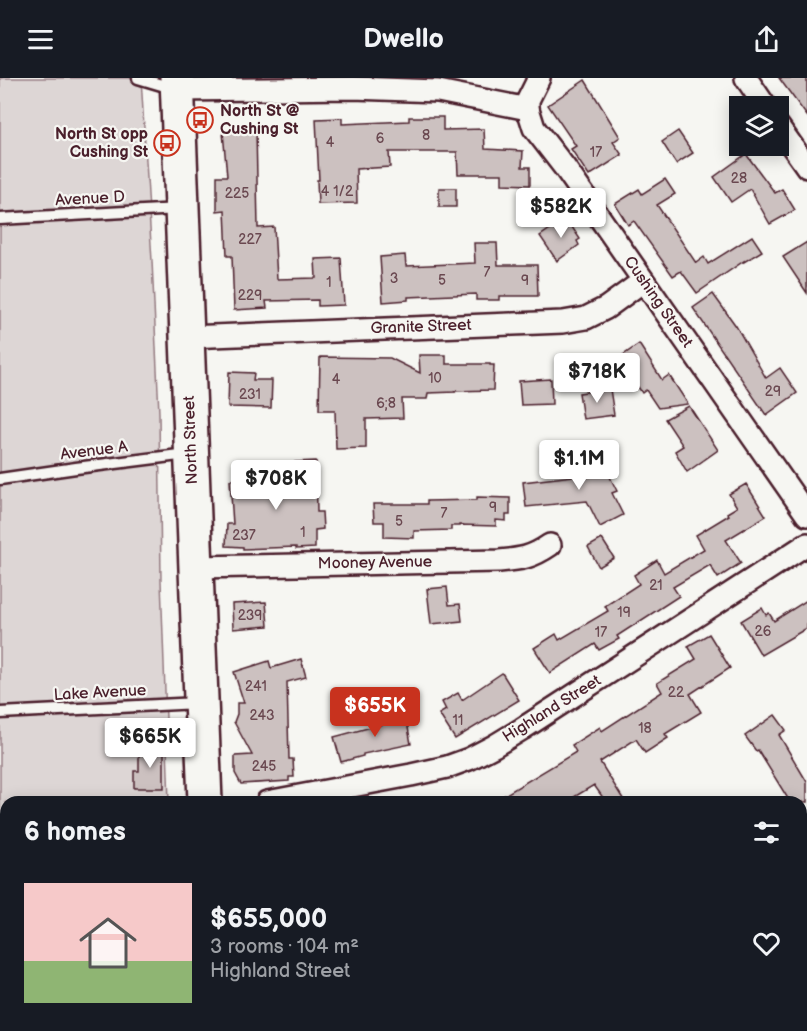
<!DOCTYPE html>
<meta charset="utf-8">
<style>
:root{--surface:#171b24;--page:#242831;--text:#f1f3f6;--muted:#9ea1a6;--line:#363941;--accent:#c8321e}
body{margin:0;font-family:"Balsamiq Sans",sans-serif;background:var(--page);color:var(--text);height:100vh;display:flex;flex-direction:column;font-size:22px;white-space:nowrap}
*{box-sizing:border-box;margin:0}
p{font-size:20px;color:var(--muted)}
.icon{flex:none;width:33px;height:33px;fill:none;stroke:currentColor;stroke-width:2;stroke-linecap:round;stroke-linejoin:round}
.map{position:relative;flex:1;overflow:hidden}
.side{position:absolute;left:0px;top:718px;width:807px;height:236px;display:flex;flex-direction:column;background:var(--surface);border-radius:18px 18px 0 0;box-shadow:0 3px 15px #0003}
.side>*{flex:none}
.controls{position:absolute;left:729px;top:18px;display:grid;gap:12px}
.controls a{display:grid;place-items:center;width:60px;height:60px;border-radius:0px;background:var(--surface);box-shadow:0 3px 15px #0003;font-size:30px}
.price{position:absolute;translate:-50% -51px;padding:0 14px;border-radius:6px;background:#fff;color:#222;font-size:20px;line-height:39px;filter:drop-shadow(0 2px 3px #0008)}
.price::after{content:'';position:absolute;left:50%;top:36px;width:18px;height:14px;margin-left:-9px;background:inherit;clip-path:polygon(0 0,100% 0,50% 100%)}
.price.active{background:var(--accent);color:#fff}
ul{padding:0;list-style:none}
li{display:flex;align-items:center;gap:18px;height:150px;padding:0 24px}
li+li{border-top:2px solid var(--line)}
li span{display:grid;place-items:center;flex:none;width:168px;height:120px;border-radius:0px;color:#555}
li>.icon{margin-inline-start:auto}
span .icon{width:72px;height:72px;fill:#fffc;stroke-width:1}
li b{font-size:26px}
h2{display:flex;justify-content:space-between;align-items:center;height:72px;padding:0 24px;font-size:26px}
header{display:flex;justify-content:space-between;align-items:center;height:78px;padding:0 24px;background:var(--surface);font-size:27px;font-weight:800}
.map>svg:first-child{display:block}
.green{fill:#ddd6d5;stroke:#947a80;stroke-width:1.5}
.building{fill:#ccc1c0;stroke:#4a1f2b;stroke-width:1.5}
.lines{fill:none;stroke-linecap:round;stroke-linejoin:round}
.lane-casing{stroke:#4a1f2b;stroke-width:15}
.street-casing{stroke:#4a1f2b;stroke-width:26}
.highway-casing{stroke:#4a1f2b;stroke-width:38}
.lane{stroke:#f6f6f2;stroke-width:10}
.street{stroke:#f6f6f2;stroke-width:21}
.highway{stroke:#f6f6f2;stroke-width:33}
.labels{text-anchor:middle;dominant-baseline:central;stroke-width:4.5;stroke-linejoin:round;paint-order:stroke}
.number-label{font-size:14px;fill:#6a4850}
.poi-label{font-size:16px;font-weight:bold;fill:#4a1f2b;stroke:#f6f6f2;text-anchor:start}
.street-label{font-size:16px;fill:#4a1f2b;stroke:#f6f6f2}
</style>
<header><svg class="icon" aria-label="menu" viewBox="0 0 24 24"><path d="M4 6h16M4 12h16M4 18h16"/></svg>Dwello<svg class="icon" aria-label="share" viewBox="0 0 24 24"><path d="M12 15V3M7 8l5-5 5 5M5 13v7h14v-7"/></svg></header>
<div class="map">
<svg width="807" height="953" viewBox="0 0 807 953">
<rect width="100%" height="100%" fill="#f6f6f2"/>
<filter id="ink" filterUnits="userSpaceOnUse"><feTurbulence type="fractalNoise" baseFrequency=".0167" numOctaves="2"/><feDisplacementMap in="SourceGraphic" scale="12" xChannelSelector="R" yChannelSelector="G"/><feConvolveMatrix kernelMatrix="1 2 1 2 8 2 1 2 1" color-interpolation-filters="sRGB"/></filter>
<g filter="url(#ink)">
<polygon class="green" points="0,0 141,0 152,183 159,335 161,503 169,724 6,724 6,920 3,920 0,926"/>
<g class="building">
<polygon points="779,0 807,0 807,38"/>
<polygon points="585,2 620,59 613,64 622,77 589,98 571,71 576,68 548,27"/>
<polygon points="409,39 443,39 443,52 484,51 485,71 523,73 522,89 530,89 530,107 502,106 502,96 458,96 457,74 389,74 390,89 356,91 357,125 318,126 317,102 319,102 316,41 342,40 342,46 409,43"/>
<polygon points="256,52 258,150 274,149 277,201 316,200 315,181 341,180 344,227 318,228 318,222 266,223 267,230 234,232 232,178 227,178 225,132 217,133 217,98 227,98 223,54"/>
<polygon points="678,53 693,75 676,86 662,64"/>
<polygon points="746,76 775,115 782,111 795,132 770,146 750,111 731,124 714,99"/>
<polygon points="665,101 675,116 657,127 696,185 704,179 708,186 752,158 762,173 744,184 744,183 697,215 681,193 673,198 634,143 628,147 615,126 639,111 642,116"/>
<rect x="439" y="110" width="17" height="19"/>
<polygon points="566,140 580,161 577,163 579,167 557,183 540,158"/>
<polygon points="807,164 807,215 783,179"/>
<polygon points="474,165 497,165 498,187 537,187 538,218 499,218 499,222 476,222 476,216 408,219 408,222 383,224 380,179 405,177 406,188 475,185"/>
<polygon points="713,216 736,248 766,300 780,290 797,315 766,337 693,230"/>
<polygon points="639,266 662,302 669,297 688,326 658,330 646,312 642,315 619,280"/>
<polygon points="419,277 446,277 446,286 490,286 490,287 494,287 493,312 454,313 456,314 428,315 427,321 402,321 403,340 366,341 366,370 336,371 335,332 319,332 320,279 390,280 420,295"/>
<polygon points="229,294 254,295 253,302 272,302 271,330 228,329"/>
<polygon points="551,301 552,326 521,327 519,303"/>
<polygon points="610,311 614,337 583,341 579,315"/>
<polygon points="689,328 718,372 687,394 675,373 683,368 665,341"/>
<polygon points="598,375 617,413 612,415 623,437 600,449 587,423 526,429 523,404 582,397 576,386"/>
<polygon points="316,383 317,434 322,434 323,451 315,452 315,470 296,471 296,469 243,471 243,469 226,468 227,446 233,446 230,402 295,398 295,384"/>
<polygon points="746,406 766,438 726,462 741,485 718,500 710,487 673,509 679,518 617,558 619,561 599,572 595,566 550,595 534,570 556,556 559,562 608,533 605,528 639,506 634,497 657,482 664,495 704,471 696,457 729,437 727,435 737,429 729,416"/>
<polygon points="477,419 510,420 510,437 506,437 506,443 496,442 496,448 460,447 460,448 451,448 451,452 414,453 414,460 384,459 384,444 374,444 373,426 427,426 427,423 477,422"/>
<polygon points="602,461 614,480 599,489 588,469"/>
<polygon points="447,509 449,527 460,526 462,543 431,546 427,511"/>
<polygon points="807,522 807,550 761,577 741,543 762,530 766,537 769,535 774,543"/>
<polygon points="266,524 268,548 233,551 232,526"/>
<polygon points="709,556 730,590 690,616 701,634 665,656 668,660 645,675 636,661 600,684 625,724 606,724 594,707 566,724 493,724 576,674 572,667 600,649 602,653 662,614 657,605 696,581 688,568"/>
<polygon points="301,581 306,599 287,604 289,681 293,681 294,699 289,699 289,703 241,706 235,695 235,678 252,677 234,644 237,636 237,625 244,625 234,594 269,583 271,590"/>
<polygon points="502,595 519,622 455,661 439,636 446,632 442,624 458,615 462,622"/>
<polygon points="405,633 411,666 363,676 363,678 341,684 334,659 383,646 382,638"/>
<polygon points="775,637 786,652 779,657 807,704 807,724 790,724 758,672 756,673 745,658"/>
<polygon points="145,671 164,671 164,710 134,710 134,693 139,693 139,672"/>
</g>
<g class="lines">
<g class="lane-casing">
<g id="lane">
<polyline points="138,0 175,11"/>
<polyline points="0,141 179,131"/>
<polyline points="0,401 76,390 187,376"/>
<polyline points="0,635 198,625"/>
</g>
</g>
<g class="street-casing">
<g id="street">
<polyline points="746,0 765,28"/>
<polyline points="178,12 353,10 438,13 528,31 534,50 565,90 807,437"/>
<polyline points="528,31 528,22 539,0"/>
<polyline points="778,48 807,89"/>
<polyline points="187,259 563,244 586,240 606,230 643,203"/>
<path d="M 196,489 L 499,483 C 521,481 531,480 550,467"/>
<polyline points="267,724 411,697 447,689 469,681 494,668 522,651 807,466"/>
<polyline points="801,757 807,754"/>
</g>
</g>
<g class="highway-casing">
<g id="highway">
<polyline points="177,0 205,724"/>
<polyline points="191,953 193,948"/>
</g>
</g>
<use href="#lane" class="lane"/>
<use href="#street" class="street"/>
<use href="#highway" class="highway"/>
</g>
</g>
<defs>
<g id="bus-ring" transform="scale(1.35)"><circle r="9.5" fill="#f6f6f2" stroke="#c8321e" stroke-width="1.5"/><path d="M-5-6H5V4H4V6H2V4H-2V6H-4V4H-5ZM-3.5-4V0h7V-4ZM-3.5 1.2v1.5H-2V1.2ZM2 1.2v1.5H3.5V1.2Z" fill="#c8321e"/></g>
</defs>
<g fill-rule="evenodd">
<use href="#bus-ring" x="200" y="42"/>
<use href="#bus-ring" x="167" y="65"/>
</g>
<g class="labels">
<g class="number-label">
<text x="426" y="57">8</text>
<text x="380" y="60">6</text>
<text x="330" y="64">4</text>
<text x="596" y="74">17</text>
<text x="739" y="100">28</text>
<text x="337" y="113">4 1/2</text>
<text x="237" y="115">225</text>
<text x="250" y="161">227</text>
<text x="487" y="194">7</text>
<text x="394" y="200">3</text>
<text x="442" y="202">5</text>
<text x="525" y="202">9</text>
<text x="329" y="204">1</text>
<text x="250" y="217">229</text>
<text x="435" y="300">10</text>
<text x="336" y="301">4</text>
<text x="773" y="313">29</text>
<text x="250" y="316">231</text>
<text x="386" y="325">6;8</text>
<text x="493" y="429">9</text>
<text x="444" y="435">7</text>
<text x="399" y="443">5</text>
<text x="303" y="454">1</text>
<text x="244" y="457">237</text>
<text x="656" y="507">21</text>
<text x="624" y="534">19</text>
<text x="250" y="537">239</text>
<text x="763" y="553">26</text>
<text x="601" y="554">17</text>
<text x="256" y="608">241</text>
<text x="676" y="614">22</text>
<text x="262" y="637">243</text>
<text x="458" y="642">11</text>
<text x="645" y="650">18</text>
<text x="264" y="688">245</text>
</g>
<g class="poi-label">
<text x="220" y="33">North St @<tspan x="220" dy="18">Cushing St</tspan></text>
<text x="148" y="56" text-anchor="end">North St opp<tspan x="148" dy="18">Cushing St</tspan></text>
</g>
<g class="street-label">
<text transform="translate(90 121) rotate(-3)">Avenue D</text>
<text transform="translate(658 224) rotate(55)">Cushing Street</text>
<text transform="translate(421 249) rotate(-2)">Granite Street</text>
<text transform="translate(191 362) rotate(-92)">North Street</text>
<text transform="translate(94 373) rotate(-7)">Avenue A</text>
<text transform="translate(375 485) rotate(-1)">Mooney Avenue</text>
<text transform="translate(100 615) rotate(-3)">Lake Avenue</text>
<text transform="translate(552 631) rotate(-32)">Highland Street</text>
</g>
</g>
</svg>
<div class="controls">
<a><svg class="icon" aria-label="layers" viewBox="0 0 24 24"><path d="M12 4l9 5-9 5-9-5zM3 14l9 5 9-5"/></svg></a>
</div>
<b class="price" style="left:561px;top:161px">$582K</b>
<b class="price" style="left:597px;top:326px">$718K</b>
<b class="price" style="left:579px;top:413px">$1.1M</b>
<b class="price" style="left:276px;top:433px">$708K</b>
<b class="price active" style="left:375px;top:660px">$655K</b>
<b class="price" style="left:150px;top:691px">$665K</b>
<section class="side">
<h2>6 homes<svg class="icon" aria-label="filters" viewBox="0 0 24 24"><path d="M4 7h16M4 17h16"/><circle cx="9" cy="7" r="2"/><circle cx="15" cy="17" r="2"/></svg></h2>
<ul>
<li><span style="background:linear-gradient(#f6c9c9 65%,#8fb573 0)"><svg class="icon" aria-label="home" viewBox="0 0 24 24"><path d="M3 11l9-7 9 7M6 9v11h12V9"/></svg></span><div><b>$655,000</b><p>3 rooms · 104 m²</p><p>Highland Street</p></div><svg class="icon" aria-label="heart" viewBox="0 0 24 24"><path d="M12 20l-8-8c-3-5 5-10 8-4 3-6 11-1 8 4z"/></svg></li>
</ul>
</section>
</div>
